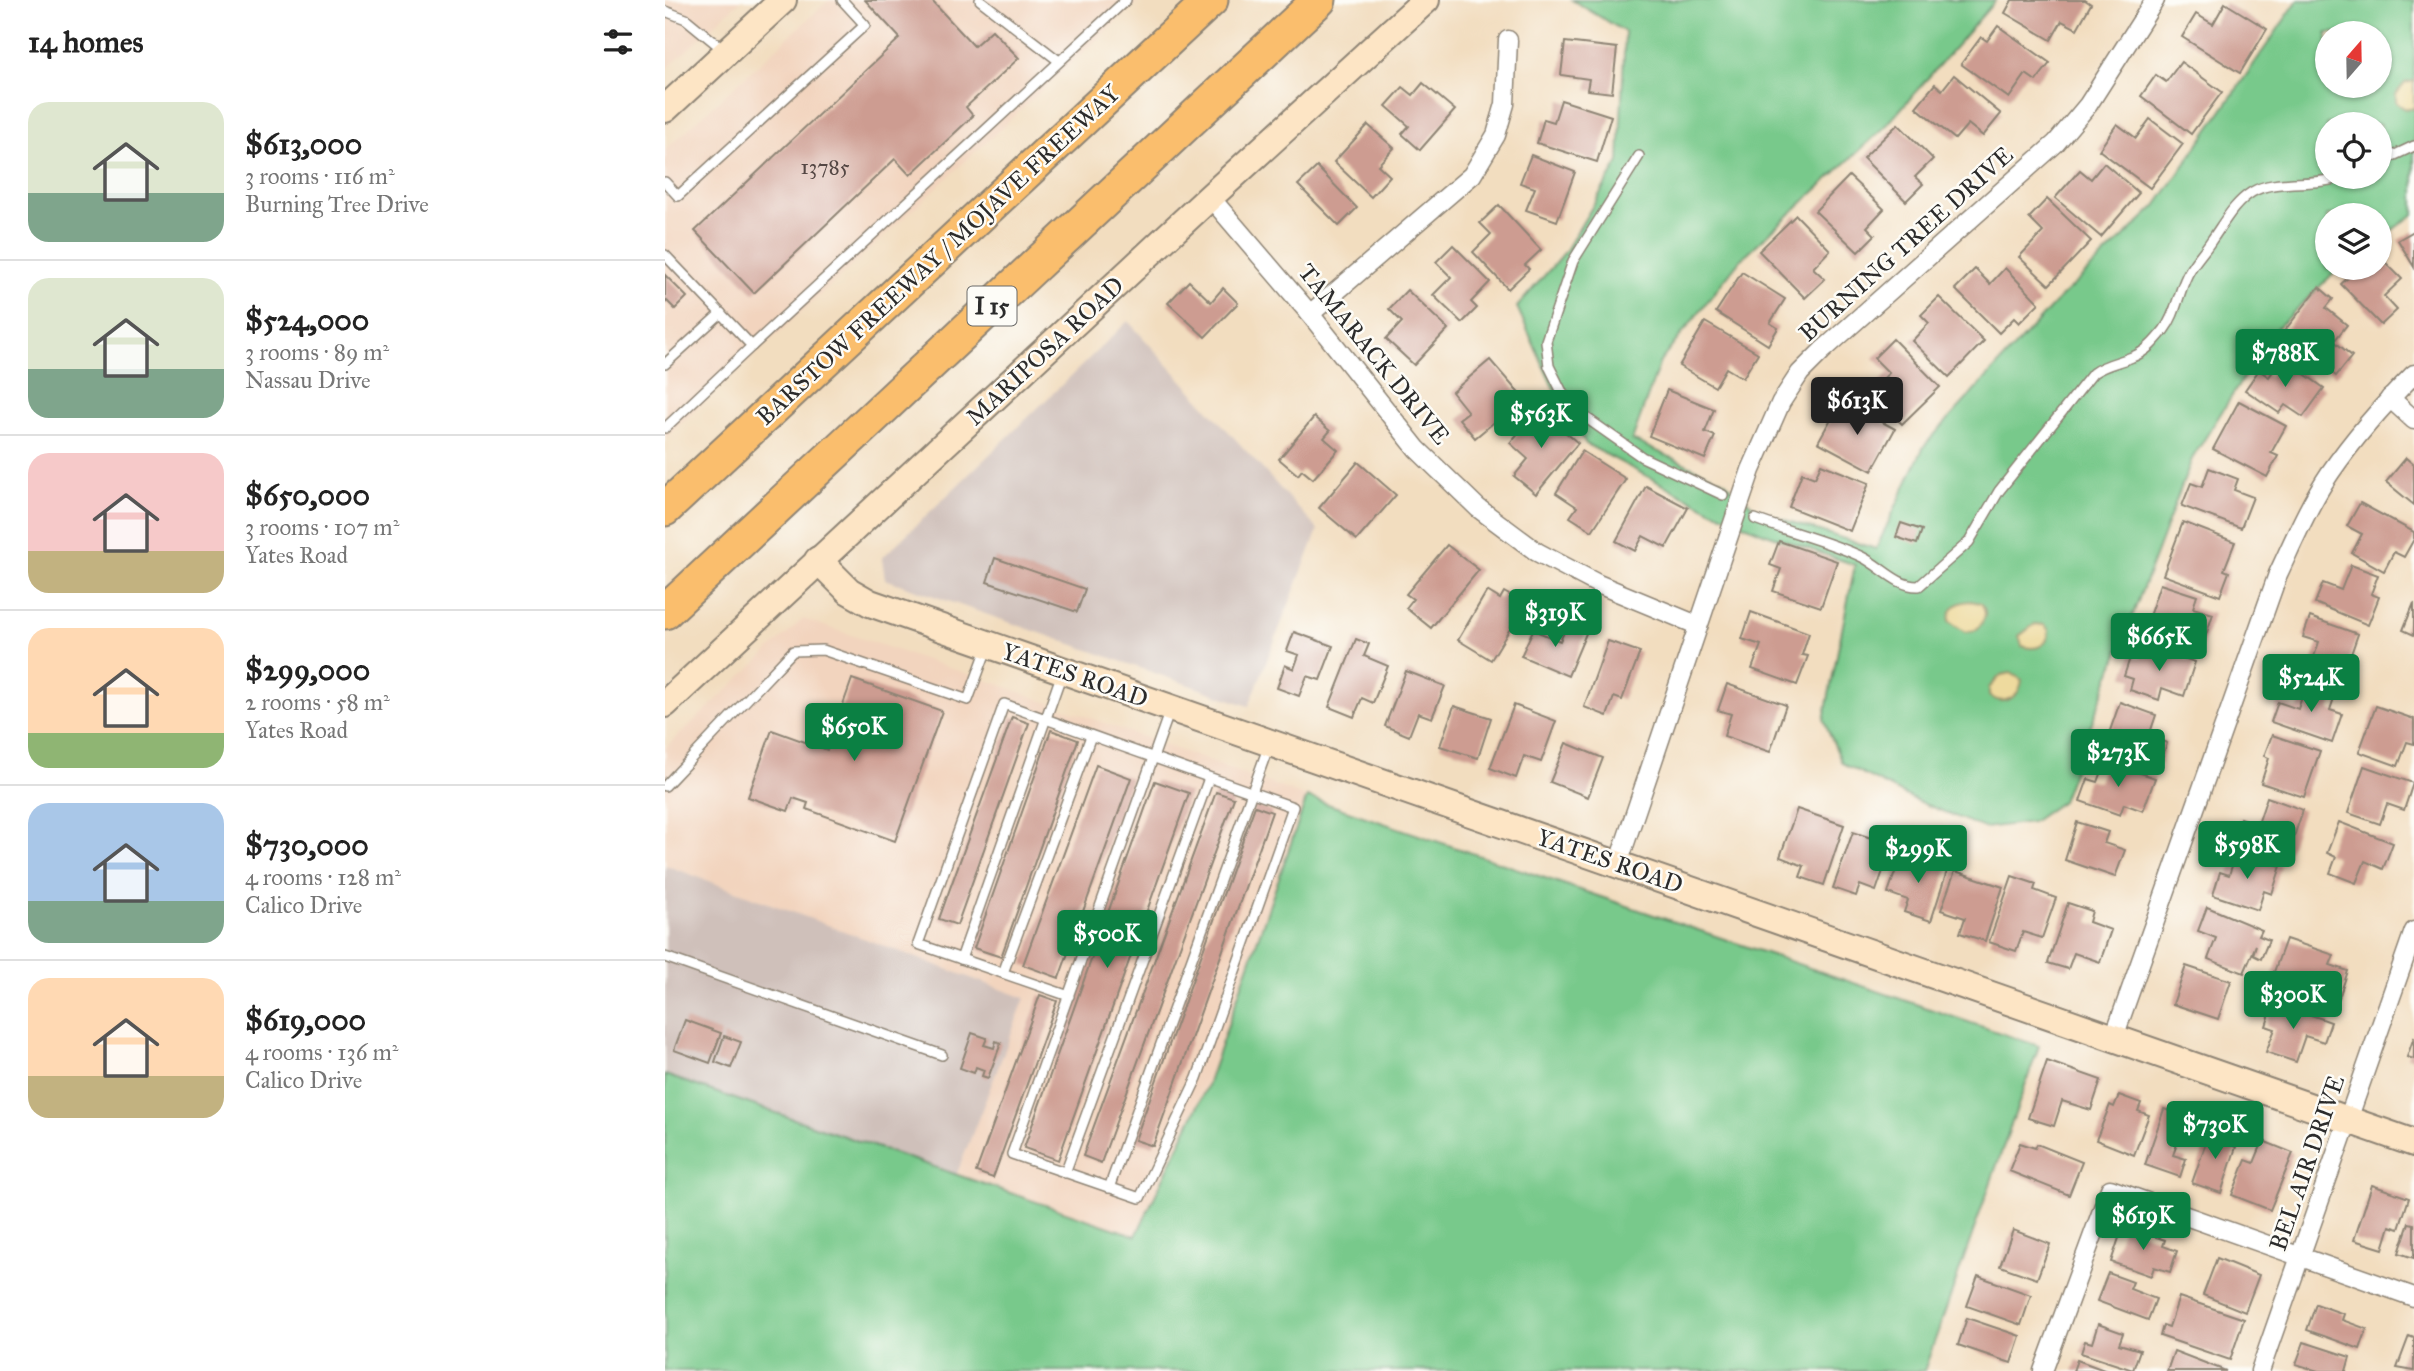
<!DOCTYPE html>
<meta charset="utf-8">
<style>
:root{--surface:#fff;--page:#f2f2f2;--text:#222;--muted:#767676;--line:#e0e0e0;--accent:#0b8043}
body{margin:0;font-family:"IM FELL Great Primer",serif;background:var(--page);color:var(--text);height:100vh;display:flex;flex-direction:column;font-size:26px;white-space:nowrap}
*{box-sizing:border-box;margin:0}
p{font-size:23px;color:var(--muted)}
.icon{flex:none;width:38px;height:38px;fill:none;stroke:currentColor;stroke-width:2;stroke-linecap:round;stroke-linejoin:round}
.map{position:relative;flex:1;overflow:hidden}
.drawer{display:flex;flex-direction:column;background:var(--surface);width:665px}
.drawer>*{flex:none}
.needle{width:46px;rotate:20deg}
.controls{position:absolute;left:1650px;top:21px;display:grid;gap:14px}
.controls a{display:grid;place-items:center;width:77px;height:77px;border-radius:50%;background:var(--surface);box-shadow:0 2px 5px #0004;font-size:35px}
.price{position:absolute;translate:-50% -60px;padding:0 16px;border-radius:7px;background:var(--accent);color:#fff;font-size:23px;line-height:46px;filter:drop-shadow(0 2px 4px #0008)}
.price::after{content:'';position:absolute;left:50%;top:42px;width:21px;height:16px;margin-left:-10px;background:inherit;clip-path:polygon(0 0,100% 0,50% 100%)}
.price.on{background:#222;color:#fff}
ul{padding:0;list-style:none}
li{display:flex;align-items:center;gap:21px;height:175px;padding:0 28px}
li+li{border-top:2px solid var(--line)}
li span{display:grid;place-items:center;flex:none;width:196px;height:140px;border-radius:21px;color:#555}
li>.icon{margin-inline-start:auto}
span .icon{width:84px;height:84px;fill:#fffc;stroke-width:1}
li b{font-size:30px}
h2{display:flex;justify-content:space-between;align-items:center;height:84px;padding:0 28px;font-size:30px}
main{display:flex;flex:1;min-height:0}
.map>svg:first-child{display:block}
.built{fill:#f2d4be}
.industrial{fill:#cfc0ba}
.green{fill:#78c98b;stroke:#527a5b;stroke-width:2;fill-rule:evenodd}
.sand{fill:#eeda9e;stroke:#8c8264;stroke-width:2}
.building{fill:#cd9c91}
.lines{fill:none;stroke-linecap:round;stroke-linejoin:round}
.lane-casing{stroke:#8e8475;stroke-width:12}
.street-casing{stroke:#8e8475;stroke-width:21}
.secondary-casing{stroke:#8e8475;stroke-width:30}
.highway-casing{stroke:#8e8475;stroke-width:37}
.lane{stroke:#fff;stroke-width:9}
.street{stroke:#fff;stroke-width:18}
.secondary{stroke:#fde5c5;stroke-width:26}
.highway{stroke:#fabe6d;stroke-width:33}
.labels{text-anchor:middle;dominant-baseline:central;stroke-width:5;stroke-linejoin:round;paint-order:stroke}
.number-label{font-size:21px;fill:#544744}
.shield{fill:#fdfcf7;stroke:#6a6a68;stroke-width:2}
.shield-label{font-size:23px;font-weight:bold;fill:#2b2b2b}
.street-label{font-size:24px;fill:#2b2b2b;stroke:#fdfcf7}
</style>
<main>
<section class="drawer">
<h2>14 homes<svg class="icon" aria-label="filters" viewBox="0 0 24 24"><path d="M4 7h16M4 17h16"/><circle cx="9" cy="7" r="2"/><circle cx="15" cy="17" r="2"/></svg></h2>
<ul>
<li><span style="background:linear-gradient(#dfe7d0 65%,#7fa58c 0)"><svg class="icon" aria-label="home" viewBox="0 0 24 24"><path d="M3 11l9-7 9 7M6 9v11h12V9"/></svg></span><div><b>$613,000</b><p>3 rooms · 116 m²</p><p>Burning Tree Drive</p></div></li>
<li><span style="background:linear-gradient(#dfe7d0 65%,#7fa58c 0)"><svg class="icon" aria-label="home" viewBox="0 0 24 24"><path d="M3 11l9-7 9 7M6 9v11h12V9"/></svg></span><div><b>$524,000</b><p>3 rooms · 89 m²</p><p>Nassau Drive</p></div></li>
<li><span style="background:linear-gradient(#f6c9c9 70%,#c2b280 0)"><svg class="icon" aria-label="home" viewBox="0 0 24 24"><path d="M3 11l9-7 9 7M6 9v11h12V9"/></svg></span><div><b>$650,000</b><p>3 rooms · 107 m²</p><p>Yates Road</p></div></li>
<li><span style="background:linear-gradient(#ffd9b3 75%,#8fb573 0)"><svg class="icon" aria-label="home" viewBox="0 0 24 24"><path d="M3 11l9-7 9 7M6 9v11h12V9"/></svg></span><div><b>$299,000</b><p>2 rooms · 58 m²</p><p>Yates Road</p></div></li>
<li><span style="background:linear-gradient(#a9c7e8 70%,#7fa58c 0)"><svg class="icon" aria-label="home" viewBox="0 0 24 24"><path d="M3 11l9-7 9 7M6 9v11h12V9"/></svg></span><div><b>$730,000</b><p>4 rooms · 128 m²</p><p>Calico Drive</p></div></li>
<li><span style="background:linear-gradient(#ffd9b3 70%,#c2b280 0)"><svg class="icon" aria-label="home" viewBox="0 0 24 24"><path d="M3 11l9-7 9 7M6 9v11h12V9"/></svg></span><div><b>$619,000</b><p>4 rooms · 136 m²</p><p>Calico Drive</p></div></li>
</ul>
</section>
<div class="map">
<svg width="1749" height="1371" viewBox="0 0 1749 1371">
<rect width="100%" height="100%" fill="#fdfcf7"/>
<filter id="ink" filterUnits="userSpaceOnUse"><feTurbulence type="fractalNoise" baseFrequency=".0143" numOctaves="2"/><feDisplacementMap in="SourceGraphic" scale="14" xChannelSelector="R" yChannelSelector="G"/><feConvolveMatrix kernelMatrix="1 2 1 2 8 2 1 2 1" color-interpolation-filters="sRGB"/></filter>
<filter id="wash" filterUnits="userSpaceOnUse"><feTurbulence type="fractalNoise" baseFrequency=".00686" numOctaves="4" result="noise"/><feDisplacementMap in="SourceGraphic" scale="28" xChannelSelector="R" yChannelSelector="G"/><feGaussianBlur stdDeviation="1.57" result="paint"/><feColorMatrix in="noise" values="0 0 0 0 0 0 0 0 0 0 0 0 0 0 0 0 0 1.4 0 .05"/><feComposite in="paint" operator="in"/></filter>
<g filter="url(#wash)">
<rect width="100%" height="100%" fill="#f2ddbf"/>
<g class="built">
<polygon points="0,0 76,0 4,67 0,67"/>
<polygon points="164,0 475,0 0,438 0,150"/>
<polygon points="138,619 330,683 642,797 541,1088 471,1236 291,1176 359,998 0,865 0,748"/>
</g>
<g class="industrial">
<polygon points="463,321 653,530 584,706 220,579 217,558"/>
<polygon points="0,865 360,998 291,1176 0,1075"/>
</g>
<g class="green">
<path d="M 907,0 L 1331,0 L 1221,126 L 1075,260 L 995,362 L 967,440 L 1059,481 L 1095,512 L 1211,549 L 1259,446 L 1388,305 L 1491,206 L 1633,0 L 1749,0 L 1749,214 L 1715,239 L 1715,215 L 1662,215 L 1662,268 L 1674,268 L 1606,334 L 1527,459 L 1397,801 L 1367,822 L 1319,828 L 1252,801 L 1177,763 L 1159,720 L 1190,565 L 1096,532 L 1046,510 L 921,444 L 887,385 L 852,307 L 900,252 L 954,162 L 960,32 ZM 1662,33 L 1715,33 L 1715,86 L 1662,86 ZM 1662,124 L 1715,124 L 1715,177 L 1662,177 Z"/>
<polygon points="642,797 1374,1046 1259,1371 0,1371 0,1075 471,1236 541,1088"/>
</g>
<g class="sand">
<path d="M 1749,81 L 1749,108 C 1741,111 1737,107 1731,102 L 1731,94 L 1740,83 Z"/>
<path d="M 1305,601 L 1316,603 C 1324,614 1319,621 1311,630 L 1300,632 L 1284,621 C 1285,607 1292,602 1305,601 Z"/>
<path d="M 1370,624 L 1379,625 L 1384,630 C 1384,646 1371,651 1357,646 L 1354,636 Z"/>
<path d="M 1346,673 L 1357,680 C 1355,697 1338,708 1324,695 L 1324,688 L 1336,675 Z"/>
</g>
<g id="blocks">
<g class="building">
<polygon points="200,0 266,0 309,46 327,30 354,58 301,107 308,116 245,175 230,159 89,293 30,231 235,38"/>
<polygon points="1347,0 1420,0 1426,4 1412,29 1397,21 1386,40 1340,13"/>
<polygon points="1560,3 1602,29 1575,73 1517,37 1531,14 1548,24"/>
<polygon points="1333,26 1385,63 1371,81 1361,74 1344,98 1296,64 1316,37 1322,41"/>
<polygon points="900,42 952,48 947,93 922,90 924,79 896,75"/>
<polygon points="1516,62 1557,92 1526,134 1476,96 1491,75 1501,82"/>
<polygon points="1289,75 1336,114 1318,136 1303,124 1290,139 1251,107 1270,84 1277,90"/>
<polygon points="758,83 790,110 755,150 737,134 744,126 721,106 738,87 748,95"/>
<polygon points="896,100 946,116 932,162 872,143 879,119 889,122"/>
<polygon points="1485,119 1518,144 1485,188 1434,150 1452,124 1471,138"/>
<polygon points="1233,124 1268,159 1250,177 1258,184 1241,201 1198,158"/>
<polygon points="703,125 729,148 713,165 725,176 706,197 669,162"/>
<polygon points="866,155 910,172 892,221 861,210 870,188 855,183"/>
<polygon points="1439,163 1474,193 1436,237 1390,198 1415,170 1426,179"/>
<polygon points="652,167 692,208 674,226 633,185"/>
<polygon points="1184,176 1219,209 1202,227 1210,235 1193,252 1150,211"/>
<polygon points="1382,199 1426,241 1384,285 1354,257 1378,232 1364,218"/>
<polygon points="834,205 876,250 860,265 864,269 843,289 808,252 826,234 815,223"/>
<polygon points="1131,215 1165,250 1148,268 1160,279 1140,298 1094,251"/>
<polygon points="1749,231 1749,267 1733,240"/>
<polygon points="788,245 825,282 806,302 812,308 797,323 768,295 786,277 771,262"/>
<polygon points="1715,257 1737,279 1719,296 1732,310 1716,325 1676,284 1694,268 1715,268"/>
<polygon points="1340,268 1374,303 1354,323 1349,318 1334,333 1290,289 1310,269 1325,284"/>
<polygon points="1077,272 1120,299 1105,323 1113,328 1103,345 1051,312"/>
<polygon points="0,275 22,297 10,309 2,301 0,303"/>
<polygon points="524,281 546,302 558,288 573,303 540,337 503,303"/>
<polygon points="1654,287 1668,299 1661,308 1682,325 1669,341 1687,356 1671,376 1617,334"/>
<polygon points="742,290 783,329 749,365 721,339 737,322 724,309"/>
<polygon points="1274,297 1319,341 1284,377 1247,341 1264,323 1256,315"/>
<polygon points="1040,322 1093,353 1078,378 1061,368 1050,387 1014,366"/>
<polygon points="1228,339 1275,387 1237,424 1205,392 1224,373 1209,358"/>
<polygon points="1617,358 1659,388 1638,417 1620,405 1614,413 1580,390 1594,370 1604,377"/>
<polygon points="825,360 858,398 810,438 794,419 803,412 787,392"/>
<polygon points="1002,390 1049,409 1040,432 1050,436 1040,459 984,436"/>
<polygon points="1574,401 1621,426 1606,453 1613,456 1602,477 1548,449"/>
<polygon points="1186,405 1230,429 1207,471 1153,442 1171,410 1181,415"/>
<polygon points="873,409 913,443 871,494 849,476 863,459 845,443"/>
<polygon points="649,417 665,431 659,438 673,450 648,479 637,470 633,475 614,459"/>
<polygon points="917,451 961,479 927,531 905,517 912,507 891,493"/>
<polygon points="1741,458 1749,465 1749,505 1721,482"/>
<polygon points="693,462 731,495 692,540 654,508"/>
<polygon points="1156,464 1204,483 1185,531 1124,507 1137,473 1150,478"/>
<polygon points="1544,468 1573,479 1569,490 1588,497 1576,528 1517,506 1526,483 1537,487"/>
<polygon points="981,486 1023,508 1001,548 978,536 970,551 951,541"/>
<polygon points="1695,503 1749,532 1749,539 1739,557 1729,552 1719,571 1687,553 1697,534 1682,526"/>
<polygon points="1518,522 1570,542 1559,570 1564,572 1555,596 1498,575"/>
<polygon points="1236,523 1257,530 1252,544 1231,537"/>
<polygon points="1114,541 1172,561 1156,607 1108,591 1116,569 1105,565"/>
<polygon points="782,545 814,570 766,628 741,608 748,599 741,594"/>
<polygon points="330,558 420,589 412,612 322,582"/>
<polygon points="1686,565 1713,575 1706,594 1714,597 1703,625 1650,603 1658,583 1676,590"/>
<polygon points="1495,584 1532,596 1528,608 1548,614 1537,647 1480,628"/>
<polygon points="822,591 835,599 839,592 860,604 826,660 793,640"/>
<polygon points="1749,603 1749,635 1738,630"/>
<polygon points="1086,612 1144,633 1137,655 1143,656 1132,685 1087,669 1096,645 1077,639"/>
<polygon points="1645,617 1693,634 1677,680 1645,669 1654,642 1638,637"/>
<polygon points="903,623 922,631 903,676 856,656 868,630 895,641"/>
<polygon points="629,632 668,646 655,680 642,676 634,696 612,688 620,665 629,669 634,655 622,651"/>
<polygon points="691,639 704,644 699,656 723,666 708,703 697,698 689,717 664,707"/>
<polygon points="943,641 975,652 957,700 949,697 942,716 919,707"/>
<polygon points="1479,645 1530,662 1519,696 1497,688 1494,700 1465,690 1468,679 1459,676 1466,655 1475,658"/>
<polygon points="741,671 780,686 767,718 753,713 744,736 720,726"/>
<polygon points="187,679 277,711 230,841 141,809 143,803 128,798 123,811 83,797 107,730 162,750"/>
<polygon points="1642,682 1671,692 1665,710 1677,714 1667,743 1606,722 1613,702 1633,709"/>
<polygon points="1062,684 1121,705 1105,752 1059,736 1066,714 1053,710"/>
<polygon points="1455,702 1491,715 1484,736 1502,743 1495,764 1440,745"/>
<polygon points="849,705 891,721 876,762 859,756 851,778 825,768"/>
<polygon points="789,706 826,718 813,758 775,746"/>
<polygon points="1711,706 1749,719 1749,744 1742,742 1733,766 1694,752"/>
<polygon points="347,717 364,723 292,925 274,919"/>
<polygon points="386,730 413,740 336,957 309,948"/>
<polygon points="1607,735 1655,751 1639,797 1596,783 1604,758 1599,756"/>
<polygon points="901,743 938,758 923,797 885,782"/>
<polygon points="1441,761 1490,778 1478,811 1459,804 1455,815 1415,801 1423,779 1433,782"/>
<polygon points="431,765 466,778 394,978 358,965"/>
<polygon points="1699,766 1748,783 1739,810 1722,804 1715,824 1683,813"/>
<polygon points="490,781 524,793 393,1160 359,1148"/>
<polygon points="551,792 569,798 436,1163 418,1156"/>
<polygon points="1602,797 1638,810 1622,857 1568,838 1575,818 1593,824"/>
<polygon points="590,806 607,812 488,1146 470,1140"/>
<polygon points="1132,809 1179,825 1159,885 1135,877 1139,866 1115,857"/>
<polygon points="1412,822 1443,832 1439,843 1460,850 1450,877 1400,860"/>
<polygon points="1674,822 1728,843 1718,869 1700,861 1691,883 1665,873 1671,857 1662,853"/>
<polygon points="1188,832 1227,845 1211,891 1195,885 1191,896 1168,888"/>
<polygon points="1572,851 1616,866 1607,894 1599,891 1593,910 1548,895 1555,872 1564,875"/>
<polygon points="1237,852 1283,868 1266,921 1239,912 1243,900 1223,893"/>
<polygon points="1290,871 1338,887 1320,941 1295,933 1300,918 1276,910"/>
<polygon points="1347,876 1371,884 1369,890 1391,898 1377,938 1358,932 1351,951 1324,942"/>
<polygon points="1403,903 1427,911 1424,922 1446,930 1435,962 1409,953 1403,969 1383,963"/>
<polygon points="1542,907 1597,930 1594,936 1604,940 1596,959 1588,955 1591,945 1579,973 1543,959 1551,938 1533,931"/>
<polygon points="1621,939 1669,955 1665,965 1683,971 1671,1007 1605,983"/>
<polygon points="1521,966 1566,981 1553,1019 1508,1004"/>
<polygon points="375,995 392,1001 328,1178 311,1172"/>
<polygon points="1609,1002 1666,1022 1659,1042 1640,1036 1631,1062 1601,1052 1610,1029 1601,1026"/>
<polygon points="20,1020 56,1033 45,1063 9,1050"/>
<polygon points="307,1033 322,1038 319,1045 329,1048 331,1041 336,1043 323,1078 317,1076 319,1070 311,1067 309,1073 295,1068"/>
<polygon points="59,1036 76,1042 66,1068 50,1062"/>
<polygon points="1749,1037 1749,1059 1742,1057"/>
<polygon points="1382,1061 1436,1080 1426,1110 1397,1101 1389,1126 1363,1118"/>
<polygon points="1454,1095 1476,1103 1473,1111 1484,1115 1469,1155 1431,1140 1445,1105 1449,1107"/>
<polygon points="1499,1109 1522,1117 1508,1155 1521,1159 1515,1177 1480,1165"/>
<polygon points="1555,1125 1567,1129 1562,1144 1571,1147 1556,1193 1527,1183 1543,1137 1550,1139"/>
<polygon points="1598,1141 1628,1153 1605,1210 1567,1195 1581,1160 1589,1163"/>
<polygon points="1355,1143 1370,1148 1372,1144 1417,1162 1404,1195 1344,1171"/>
<polygon points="1707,1185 1744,1198 1734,1229 1725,1226 1718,1249 1689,1240"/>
<polygon points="1744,1223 1749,1224 1749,1258 1734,1253"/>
<polygon points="1458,1226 1500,1240 1498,1246 1512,1251 1505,1272 1489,1267 1486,1276 1446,1262"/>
<polygon points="1348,1230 1385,1244 1372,1279 1335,1266"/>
<polygon points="1552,1258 1594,1275 1580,1312 1538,1295"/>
<polygon points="1443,1273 1468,1282 1465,1289 1491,1299 1483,1320 1432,1301"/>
<polygon points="1313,1276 1366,1295 1356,1325 1302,1306"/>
<polygon points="1514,1297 1579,1319 1565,1360 1495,1336 1498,1325 1504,1327"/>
<polygon points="1651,1304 1679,1314 1677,1320 1702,1329 1695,1349 1642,1330"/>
<polygon points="1302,1318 1355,1336 1346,1363 1293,1345"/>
<polygon points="1433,1324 1458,1333 1454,1344 1475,1350 1468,1370 1416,1353 1420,1341 1427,1343"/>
<polygon points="1744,1336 1749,1338 1749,1371 1732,1368"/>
<polygon points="1639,1342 1685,1357 1681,1371 1653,1371 1631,1364"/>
<polygon points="1509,1351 1561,1371 1502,1371"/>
<polygon points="1412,1360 1442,1371 1408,1371"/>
</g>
</g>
</g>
<g filter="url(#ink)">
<use href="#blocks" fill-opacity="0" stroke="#8e8475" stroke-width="2"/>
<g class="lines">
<g class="lane-casing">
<g id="lane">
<polyline points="315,0 394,61"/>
<polyline points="0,11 21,19 60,51"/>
<polyline points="974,156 908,261 881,341 884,366 896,390 906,404 920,417 977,457 1058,495"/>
<polyline points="1715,162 1749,146"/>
<polyline points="0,182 13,196 200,25 177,0"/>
<polyline points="0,255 87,346 0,428"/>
<polyline points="87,346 461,0"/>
<polyline points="0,364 56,313"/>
<path d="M 1090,519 C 1124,532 1166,542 1197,557 C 1216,566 1232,587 1254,586 L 1304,542 L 1334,491 L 1428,373 C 1440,364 1453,363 1467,357 C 1481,352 1490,341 1499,330 C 1510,316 1513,296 1520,280 C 1526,264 1537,255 1546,241 C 1559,223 1568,204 1587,192 C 1610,178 1649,187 1676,177"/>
<polyline points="0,786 128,651 158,650 303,700 323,646"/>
<polyline points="0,957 277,1055"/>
<polyline points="296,959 397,673"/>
<polyline points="338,973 426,736"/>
<path d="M 404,996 L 253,944 L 339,704 C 435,739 532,773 628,807 L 532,1078 L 475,1198 L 347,1154 C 400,1006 453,858 505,710"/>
<polyline points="400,1173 544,778"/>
<polyline points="444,1188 604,745"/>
</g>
</g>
<g class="street-casing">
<g id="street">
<polyline points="545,197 645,314 752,449 813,508 872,552 933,584 1032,625"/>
<polyline points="645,314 807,175 831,135 840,104 843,40"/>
<polyline points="1725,398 1749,420"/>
<polyline points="953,864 1086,470 1116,402 1135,373 1157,351 1391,143 1423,105 1490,0"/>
<path d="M 1449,1037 L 1613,574 C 1629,540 1644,504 1665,473 C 1689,438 1719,404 1749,374"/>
<polyline points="1378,1371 1445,1189 1749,1297"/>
<polyline points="1595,1371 1749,931"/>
</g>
</g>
<g class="secondary-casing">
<g id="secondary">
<polyline points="0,109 118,0"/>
<polyline points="153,560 184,591 205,603 1749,1143"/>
<polyline points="0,704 545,197 761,0"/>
</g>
</g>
<g class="highway-casing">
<g id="highway">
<polyline points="0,509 546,0"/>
<polyline points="0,612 654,0"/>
</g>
</g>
<use href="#lane" class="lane"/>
<use href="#street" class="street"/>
<use href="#secondary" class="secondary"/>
<use href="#highway" class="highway"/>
</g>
</g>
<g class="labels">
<g class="number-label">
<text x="160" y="167">13785</text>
</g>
<rect class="shield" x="302.5" y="286.5" width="49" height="39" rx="5"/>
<g class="shield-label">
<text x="327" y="306">I 15</text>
</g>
<g class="street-label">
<text transform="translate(1241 244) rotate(-42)">BURNING TREE DRIVE</text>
<text transform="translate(273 255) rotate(-43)">BARSTOW FREEWAY / MOJAVE FREEWAY</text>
<text transform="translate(380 351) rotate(-43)">MARIPOSA ROAD</text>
<text transform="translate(709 354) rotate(51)">TAMARACK DRIVE</text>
<text transform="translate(410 675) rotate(19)">YATES ROAD</text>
<text transform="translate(945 861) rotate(19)">YATES ROAD</text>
<text transform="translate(1642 1163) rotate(-71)">BEL AIR DRIVE</text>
</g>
</g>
</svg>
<div class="controls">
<a><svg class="needle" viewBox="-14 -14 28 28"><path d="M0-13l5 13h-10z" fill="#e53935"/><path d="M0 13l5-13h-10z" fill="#767676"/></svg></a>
<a><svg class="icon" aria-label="locate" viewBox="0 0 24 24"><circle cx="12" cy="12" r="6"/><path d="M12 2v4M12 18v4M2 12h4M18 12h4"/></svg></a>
<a><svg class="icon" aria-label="layers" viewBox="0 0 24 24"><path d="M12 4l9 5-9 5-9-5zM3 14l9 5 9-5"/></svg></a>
</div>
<b class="price" style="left:1620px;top:389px">$788K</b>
<b class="price on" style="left:1192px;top:437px">$613K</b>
<b class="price" style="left:876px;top:450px">$563K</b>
<b class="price" style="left:890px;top:649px">$319K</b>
<b class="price" style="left:1494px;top:673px">$665K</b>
<b class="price" style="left:1646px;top:714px">$524K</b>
<b class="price" style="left:189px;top:763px">$650K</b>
<b class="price" style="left:1453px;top:789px">$273K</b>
<b class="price" style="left:1582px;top:881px">$598K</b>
<b class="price" style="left:1253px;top:885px">$299K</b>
<b class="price" style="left:442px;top:970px">$500K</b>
<b class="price" style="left:1628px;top:1031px">$300K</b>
<b class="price" style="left:1550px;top:1161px">$730K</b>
<b class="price" style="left:1478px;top:1252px">$619K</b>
</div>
</main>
